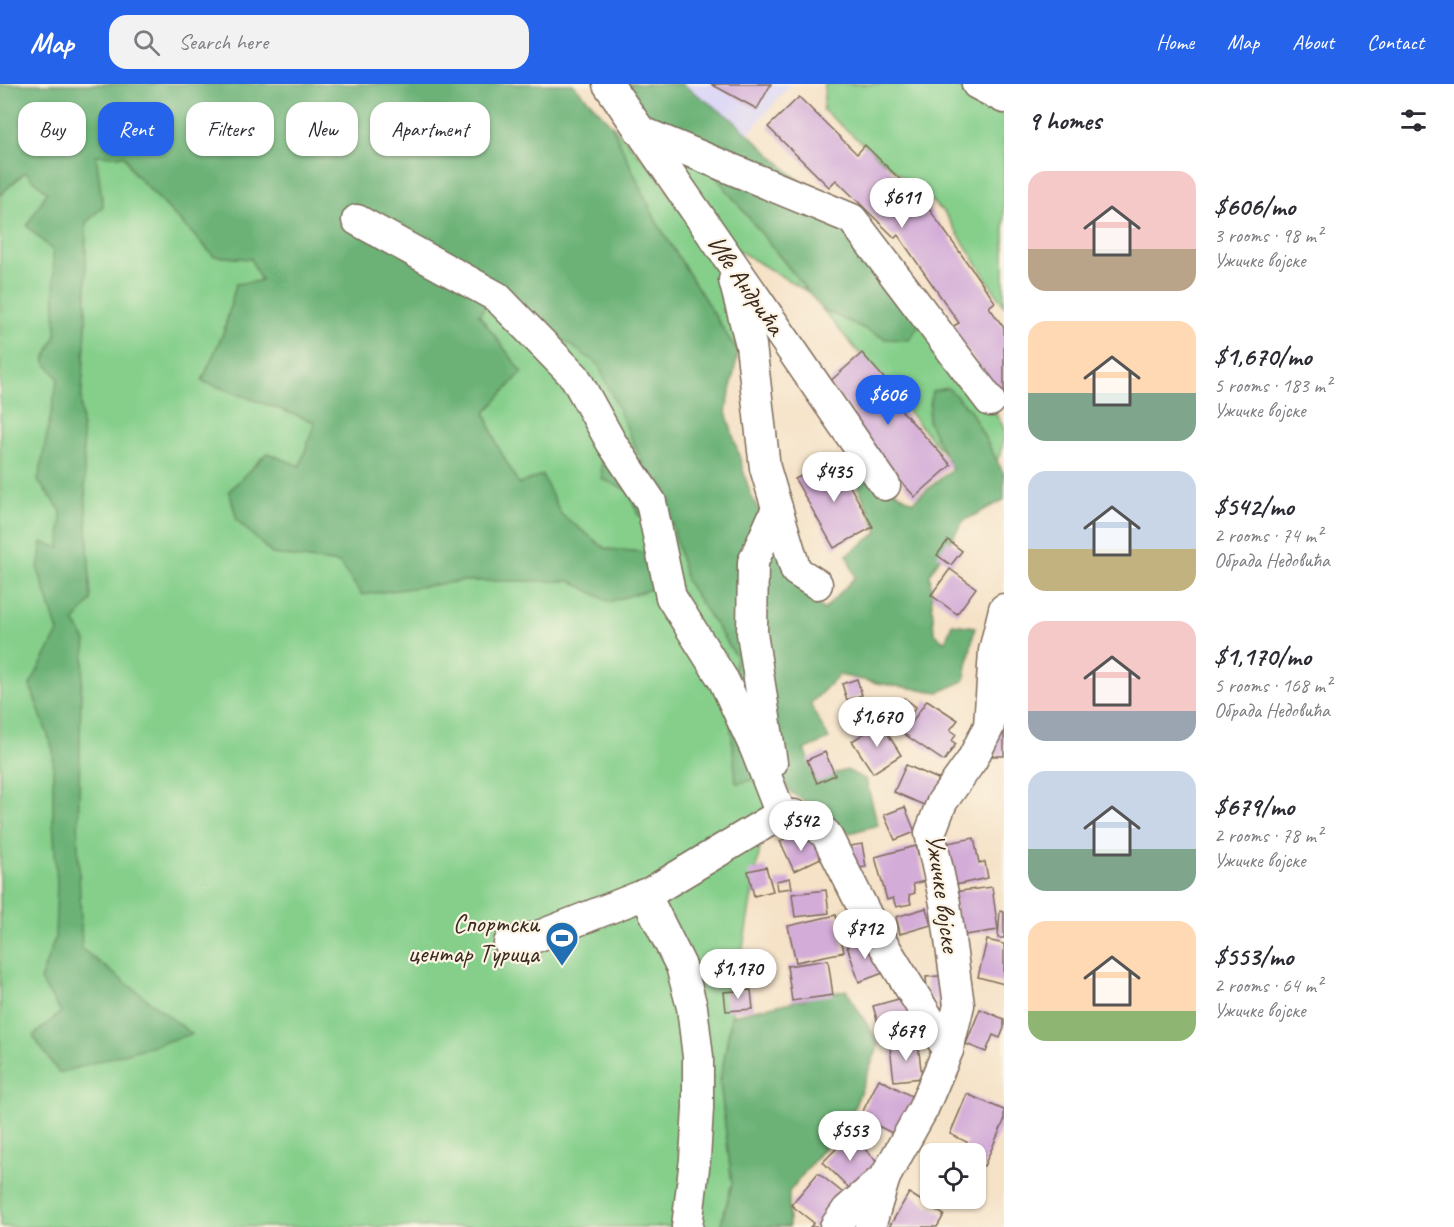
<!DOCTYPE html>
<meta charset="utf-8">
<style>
:root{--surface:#fff;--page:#f2f2f3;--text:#2b2b33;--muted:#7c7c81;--accent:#2563eb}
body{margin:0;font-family:Caveat,sans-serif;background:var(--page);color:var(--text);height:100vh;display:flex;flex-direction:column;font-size:22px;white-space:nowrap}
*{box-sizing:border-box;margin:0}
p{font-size:20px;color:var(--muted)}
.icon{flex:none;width:33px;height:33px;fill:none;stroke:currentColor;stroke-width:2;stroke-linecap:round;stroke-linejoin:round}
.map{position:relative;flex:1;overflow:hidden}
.panel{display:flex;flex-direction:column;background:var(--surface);width:450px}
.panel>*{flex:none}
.top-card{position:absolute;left:18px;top:18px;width:570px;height:54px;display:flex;gap:12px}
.buttons{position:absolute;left:920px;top:1059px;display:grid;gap:12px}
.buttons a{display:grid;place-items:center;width:66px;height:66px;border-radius:12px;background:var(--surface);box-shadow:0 2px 4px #0004;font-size:30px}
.price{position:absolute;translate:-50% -51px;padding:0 14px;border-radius:21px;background:#fff;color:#222;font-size:20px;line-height:39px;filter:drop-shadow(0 2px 3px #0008)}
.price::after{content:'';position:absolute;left:50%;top:36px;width:18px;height:14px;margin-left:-9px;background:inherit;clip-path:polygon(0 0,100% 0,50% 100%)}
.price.active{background:var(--accent);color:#fff}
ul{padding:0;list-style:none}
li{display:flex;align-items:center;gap:18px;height:150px;padding:0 24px}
li span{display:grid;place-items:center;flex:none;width:168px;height:120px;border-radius:18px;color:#555}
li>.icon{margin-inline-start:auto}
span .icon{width:72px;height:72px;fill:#fffc;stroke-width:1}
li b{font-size:26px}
h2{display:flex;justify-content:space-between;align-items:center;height:72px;padding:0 24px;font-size:26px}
.tag{padding:0 21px;border-radius:18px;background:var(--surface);box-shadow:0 2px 4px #0004;font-size:21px;line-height:54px}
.tag.active{background:var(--accent);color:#fff}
header{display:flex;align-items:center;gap:36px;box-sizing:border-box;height:84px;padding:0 30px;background:var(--accent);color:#fff}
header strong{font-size:28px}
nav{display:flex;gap:33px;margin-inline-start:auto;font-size:21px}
.search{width:420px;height:54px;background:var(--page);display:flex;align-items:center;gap:15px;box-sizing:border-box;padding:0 21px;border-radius:18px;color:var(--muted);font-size:22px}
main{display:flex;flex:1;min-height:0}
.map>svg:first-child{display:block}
.built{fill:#dbd6f7}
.green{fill:#85cf8b;stroke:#607c54;stroke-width:1.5}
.forest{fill:#6cb277;stroke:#546e4a;stroke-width:1.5}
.building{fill:#d3acd8}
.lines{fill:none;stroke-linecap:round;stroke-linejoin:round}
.minor-casing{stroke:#7c6a59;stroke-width:33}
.minor{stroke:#fff;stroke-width:30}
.labels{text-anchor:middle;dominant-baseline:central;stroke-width:4.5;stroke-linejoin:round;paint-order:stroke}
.street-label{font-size:26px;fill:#3b2a1e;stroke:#fcf5e5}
.poi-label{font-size:26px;fill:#3b2a1e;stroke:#fcf5e5;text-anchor:end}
</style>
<header>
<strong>Map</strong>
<div class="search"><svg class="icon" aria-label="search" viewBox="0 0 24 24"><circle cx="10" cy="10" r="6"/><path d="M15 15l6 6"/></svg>Search here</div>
<nav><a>Home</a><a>Map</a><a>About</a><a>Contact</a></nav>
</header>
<main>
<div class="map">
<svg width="1004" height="1143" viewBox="0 0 1004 1143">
<rect width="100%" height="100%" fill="#fcf5e5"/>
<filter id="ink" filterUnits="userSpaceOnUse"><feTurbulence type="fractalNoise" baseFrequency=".0167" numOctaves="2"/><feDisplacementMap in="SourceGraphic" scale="12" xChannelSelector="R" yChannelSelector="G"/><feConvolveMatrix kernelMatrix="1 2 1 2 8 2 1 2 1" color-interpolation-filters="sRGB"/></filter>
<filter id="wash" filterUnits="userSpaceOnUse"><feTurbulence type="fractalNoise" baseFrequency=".008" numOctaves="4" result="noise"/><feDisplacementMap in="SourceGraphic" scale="24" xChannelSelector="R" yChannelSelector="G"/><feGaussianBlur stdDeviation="1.35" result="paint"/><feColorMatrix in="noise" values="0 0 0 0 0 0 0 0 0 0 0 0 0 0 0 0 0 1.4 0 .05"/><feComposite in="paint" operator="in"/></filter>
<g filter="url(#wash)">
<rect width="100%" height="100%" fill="#f5e2c7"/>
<polygon class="built" points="624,0 791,0 731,69"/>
<g class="green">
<polygon points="825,0 953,0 1004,31 1004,222 944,128 823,26"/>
<polygon points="611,40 657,91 721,185 738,269 656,137"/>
<polygon points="662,62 709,84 808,208 734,164"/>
<polygon points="96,71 125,72 132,87 214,172 251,175 261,197 236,201 224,247 202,297 315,338 300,382 262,439 657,469 606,465 561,430 542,392 519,401 497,361 485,328 522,288 479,231 495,208 598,280 643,379 629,407 638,431 672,437 687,497 736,572 730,632 737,699 772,693 720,998 732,1100 720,1143 0,1143 0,111 25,88"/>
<path d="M 822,225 L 886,255 L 921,238 C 935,255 1002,330 1004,346 C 1004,358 1002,367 997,377 L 970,326 L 928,337 L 946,372 Z"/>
</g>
<g class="forest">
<polygon points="0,0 573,0 611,40 656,137 738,269 726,328 750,409 792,494 824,526 855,493 847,471 878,448 857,401 858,384 912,418 952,385 928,337 932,307 948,304 970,326 1004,390 1004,416 963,437 930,490 934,549 945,558 952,540 975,543 964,597 939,608 882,600 839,591 810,620 829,655 804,666 818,694 847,686 866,696 878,741 850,749 789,707 781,692 736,699 730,632 736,572 686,497 672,438 638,431 629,407 602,395 600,367 642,378 598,280 495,209 479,231 522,288 485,329 497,361 519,400 542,391 561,430 606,465 657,469 668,500 609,518 571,497 462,497 362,511 339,479 272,470 237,436 229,407 267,369 300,382 315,338 202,297 224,247 236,200 261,197 251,175 214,172 132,87 125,72 96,71 103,122 86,139 86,244 81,322 91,517 74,537 86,557 81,607 78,762 82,865 192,950 59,989 33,952 61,928 40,896 55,854 57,799 53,737 53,666 30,601 58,548 38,485 42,458 60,464 61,427 38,397 58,294 44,277 56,251 53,167 27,142 47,108 25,88 0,111"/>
<polygon points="626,0 682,0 733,36 820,116 647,35"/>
<polygon points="709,84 846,140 921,238 909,256 886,255 822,225"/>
<polygon points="846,906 879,960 853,1027 789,1108 789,1143 720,1143 732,1100 720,998 732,931"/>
</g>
<g id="blocks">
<g class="building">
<polygon points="711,0 771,0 757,25"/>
<polygon points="799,13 857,70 865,61 927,122 995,218 989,223 1004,244 1004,314 950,244 959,239 898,151 895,154 836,96 829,103 768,43"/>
<polygon points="862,269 890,301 884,307 951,381 915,413 847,337 855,330 827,300"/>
<polygon points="834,374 873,443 834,464 795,395"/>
<polygon points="948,456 962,467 951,481 937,471"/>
<polygon points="950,485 976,504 957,530 931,511"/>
<polygon points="857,595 862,611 847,616 842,600"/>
<polygon points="904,614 916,623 906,637 893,628"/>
<polygon points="927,616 958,636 950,646 956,650 952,657 956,660 944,677 904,650"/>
<polygon points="881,639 901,671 873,689 852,657"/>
<polygon points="994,641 1004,641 1004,672 993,672"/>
<polygon points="825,668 835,691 817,699 807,676"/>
<polygon points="906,681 945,698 933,725 894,708"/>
<polygon points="905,723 915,748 895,756 884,731"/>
<polygon points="796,749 801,760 814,754 823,773 794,787 780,757"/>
<polygon points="974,754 979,779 985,778 988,794 951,802 942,760"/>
<polygon points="862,760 866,783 848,786 844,763"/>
<polygon points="916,762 925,797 913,800 915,809 909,811 911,820 896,823 893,814 887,816 875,773"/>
<polygon points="766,783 773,807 754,812 748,787"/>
<polygon points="790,794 792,804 777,806 776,797"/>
<polygon points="992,803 998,846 959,852 953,808"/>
<polygon points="826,806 829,829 795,833 792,810"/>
<polygon points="926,824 931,841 900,850 896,833"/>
<polygon points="1000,827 1004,828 1004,854 998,854"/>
<polygon points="836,831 844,868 796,878 788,842"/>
<polygon points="870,854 883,889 859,898 847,862"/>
<polygon points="987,856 1004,860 1004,900 978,893"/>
<polygon points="828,876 833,911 792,917 787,882"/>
<polygon points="951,891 953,925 936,926 936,917 928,917 926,893"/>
<polygon points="751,906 753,925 726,927 724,908"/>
<polygon points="906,913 916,948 883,957 873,922"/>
<polygon points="980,925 1004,935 1004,944 1000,954 993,951 986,968 966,960"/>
<polygon points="918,959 922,994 894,997 890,963"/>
<polygon points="879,995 915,1014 896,1051 860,1033"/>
<polygon points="967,1010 1004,1026 1004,1037 984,1082 975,1078 975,1070 962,1070 967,1058 950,1050"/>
<polygon points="850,1051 878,1078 850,1105 823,1078"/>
<polygon points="818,1089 847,1112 830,1143 810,1143 814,1139 791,1121"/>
<polygon points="909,1109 944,1131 937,1143 889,1143"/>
</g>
</g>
</g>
<g filter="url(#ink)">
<use href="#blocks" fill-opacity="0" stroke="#7c6a59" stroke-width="1.5"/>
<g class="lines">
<g class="minor-casing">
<g id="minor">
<polyline points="608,0 885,401"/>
<polyline points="977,0 1004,14"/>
<polyline points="640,47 852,135 990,317"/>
<polyline points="357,136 497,213 575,293 611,358 651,418 671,513 724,597 755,664 782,733"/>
<polyline points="734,196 751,261 765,384 796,487 817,500"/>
<polyline points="772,679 752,549 753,478 777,424"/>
<polyline points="645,810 681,882 692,923 698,973 698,1024 695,1075 687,1143"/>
<polyline points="509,859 536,853 651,808 774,734 794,731 809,737 826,750 873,844 948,966"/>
<polyline points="835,1143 847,1126 885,1093"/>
<polyline points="870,1143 885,1093 923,1025 948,966 959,921 945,819 930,749 942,718 972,676 989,642 994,567 1004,525"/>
</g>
</g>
<use href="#minor" class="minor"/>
</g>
</g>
<defs>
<g id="stadium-pin" transform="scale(1.725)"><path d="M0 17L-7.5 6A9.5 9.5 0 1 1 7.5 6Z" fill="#1f6fb2" stroke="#fcf5e5"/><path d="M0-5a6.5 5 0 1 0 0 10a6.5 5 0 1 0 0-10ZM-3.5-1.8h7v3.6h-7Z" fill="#fff"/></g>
</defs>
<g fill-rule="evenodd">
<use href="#stadium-pin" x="562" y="854"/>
</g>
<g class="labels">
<g class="street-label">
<text transform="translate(746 201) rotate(55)">Иве Андрића</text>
<text transform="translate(943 809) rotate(82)">Ужичке војске</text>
</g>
<g class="poi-label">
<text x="539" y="839">Спортски<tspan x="539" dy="30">центар Турица</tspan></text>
</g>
</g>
</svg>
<div class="buttons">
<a><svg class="icon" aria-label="locate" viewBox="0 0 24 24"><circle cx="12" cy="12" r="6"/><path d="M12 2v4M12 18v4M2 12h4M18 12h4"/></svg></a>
</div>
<b class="price" style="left:902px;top:145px">$611</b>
<b class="price active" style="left:888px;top:342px">$606</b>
<b class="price" style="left:834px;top:419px">$435</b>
<b class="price" style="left:877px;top:664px">$1,670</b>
<b class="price" style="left:801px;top:768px">$542</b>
<b class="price" style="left:865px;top:876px">$712</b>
<b class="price" style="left:738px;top:916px">$1,170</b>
<b class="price" style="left:906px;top:978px">$679</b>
<b class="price" style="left:850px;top:1078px">$553</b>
<div class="top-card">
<a class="tag">Buy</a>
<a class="tag active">Rent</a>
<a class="tag">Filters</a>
<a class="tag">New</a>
<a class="tag">Apartment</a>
</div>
</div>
<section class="panel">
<h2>9 homes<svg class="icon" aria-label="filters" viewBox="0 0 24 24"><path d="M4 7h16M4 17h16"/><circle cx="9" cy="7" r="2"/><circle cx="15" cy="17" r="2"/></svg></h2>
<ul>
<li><span style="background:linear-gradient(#f6c9c9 65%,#b9a48a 0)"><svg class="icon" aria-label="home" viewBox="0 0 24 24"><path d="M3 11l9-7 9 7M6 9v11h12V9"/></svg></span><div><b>$606/mo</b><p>3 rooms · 98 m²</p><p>Ужичке војске</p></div></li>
<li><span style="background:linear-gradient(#ffd9b3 60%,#7fa58c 0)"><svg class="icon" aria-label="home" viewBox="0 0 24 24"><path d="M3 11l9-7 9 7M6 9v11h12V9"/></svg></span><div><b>$1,670/mo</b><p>5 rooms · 183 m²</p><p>Ужичке војске</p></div></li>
<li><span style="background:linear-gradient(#c9d6e8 65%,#c2b280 0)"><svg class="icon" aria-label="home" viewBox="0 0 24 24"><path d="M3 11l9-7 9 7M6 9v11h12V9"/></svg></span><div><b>$542/mo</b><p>2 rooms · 74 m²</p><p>Обрада Недовића</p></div></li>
<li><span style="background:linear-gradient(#f6c9c9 75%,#9aa5b1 0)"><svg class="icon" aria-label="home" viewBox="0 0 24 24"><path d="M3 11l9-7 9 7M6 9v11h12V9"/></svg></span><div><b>$1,170/mo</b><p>5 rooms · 168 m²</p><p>Обрада Недовића</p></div></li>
<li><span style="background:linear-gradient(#c9d6e8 65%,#7fa58c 0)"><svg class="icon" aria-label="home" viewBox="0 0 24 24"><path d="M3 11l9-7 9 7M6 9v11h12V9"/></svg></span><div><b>$679/mo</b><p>2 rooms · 78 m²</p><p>Ужичке војске</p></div></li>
<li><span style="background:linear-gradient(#ffd9b3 75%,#8fb573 0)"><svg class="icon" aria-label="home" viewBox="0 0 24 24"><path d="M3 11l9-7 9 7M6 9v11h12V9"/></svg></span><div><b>$553/mo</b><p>2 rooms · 64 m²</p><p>Ужичке војске</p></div></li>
</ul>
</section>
</main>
